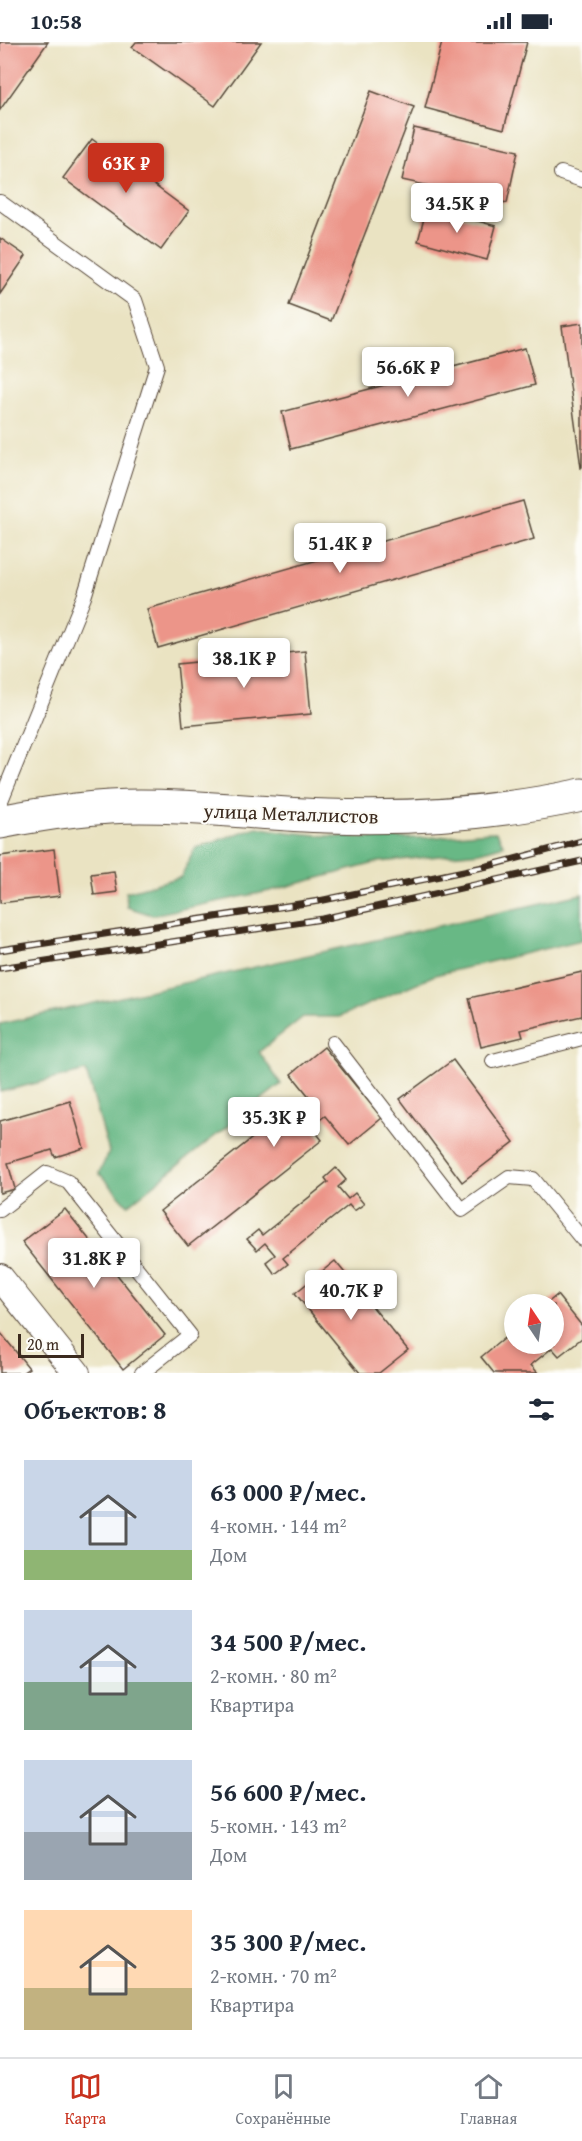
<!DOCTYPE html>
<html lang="ru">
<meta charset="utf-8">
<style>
:root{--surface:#fff;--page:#f6f6f7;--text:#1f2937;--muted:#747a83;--line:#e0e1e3;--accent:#c8321e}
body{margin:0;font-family:"Gentium Book Plus",serif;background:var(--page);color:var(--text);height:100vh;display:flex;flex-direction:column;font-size:22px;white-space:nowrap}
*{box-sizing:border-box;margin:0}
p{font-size:20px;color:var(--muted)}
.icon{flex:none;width:33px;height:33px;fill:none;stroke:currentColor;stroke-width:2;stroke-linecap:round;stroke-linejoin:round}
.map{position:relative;height:1331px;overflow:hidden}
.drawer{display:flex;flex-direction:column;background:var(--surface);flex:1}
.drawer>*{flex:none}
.needle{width:39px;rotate:347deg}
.fabs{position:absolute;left:504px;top:1252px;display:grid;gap:12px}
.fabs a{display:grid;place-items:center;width:60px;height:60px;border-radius:50%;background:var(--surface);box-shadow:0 3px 9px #0003;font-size:30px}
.scale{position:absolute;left:18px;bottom:15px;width:66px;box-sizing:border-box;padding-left:6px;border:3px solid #3b2a1e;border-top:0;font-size:16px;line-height:21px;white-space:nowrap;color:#3b2a1e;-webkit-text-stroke:4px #fdfcf7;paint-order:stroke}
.price{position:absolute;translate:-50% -51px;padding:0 14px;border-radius:6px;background:#fff;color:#222;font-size:20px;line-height:39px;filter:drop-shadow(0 2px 3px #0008)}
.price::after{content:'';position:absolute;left:50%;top:36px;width:18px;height:14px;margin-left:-9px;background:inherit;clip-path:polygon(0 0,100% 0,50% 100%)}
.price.selected{background:var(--accent);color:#fff}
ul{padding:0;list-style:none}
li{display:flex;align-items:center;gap:18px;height:150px;padding:0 24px}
li span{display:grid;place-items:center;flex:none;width:168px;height:120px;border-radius:0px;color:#555}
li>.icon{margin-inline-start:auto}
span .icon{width:72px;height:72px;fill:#fffc;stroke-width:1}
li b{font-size:26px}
h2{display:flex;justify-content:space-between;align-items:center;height:72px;padding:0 24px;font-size:26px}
.status{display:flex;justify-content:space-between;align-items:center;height:42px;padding:0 30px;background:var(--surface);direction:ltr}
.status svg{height:16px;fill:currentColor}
.dock{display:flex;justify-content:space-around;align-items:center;height:84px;border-top:2px solid var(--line);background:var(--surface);font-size:16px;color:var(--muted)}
.dock a{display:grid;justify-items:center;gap:3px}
.dock .selected{color:var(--accent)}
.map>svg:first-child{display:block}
.forest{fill:#67b885;stroke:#517152;stroke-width:1.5}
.building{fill:#ec9589}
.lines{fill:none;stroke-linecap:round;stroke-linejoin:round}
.lane-casing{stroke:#554637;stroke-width:16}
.street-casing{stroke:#554637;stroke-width:28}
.secondary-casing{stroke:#554637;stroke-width:35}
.lane{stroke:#fff;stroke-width:14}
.street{stroke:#fff;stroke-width:26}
.secondary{stroke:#fff;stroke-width:33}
.rail-casing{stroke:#3b2a1e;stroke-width:7}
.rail{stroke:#fdfcf7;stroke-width:4.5;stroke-dasharray:14;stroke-linecap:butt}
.labels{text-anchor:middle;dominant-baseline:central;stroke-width:4.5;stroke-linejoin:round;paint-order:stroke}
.street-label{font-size:20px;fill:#3b2a1e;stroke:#fdfcf7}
</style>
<div class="status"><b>10:58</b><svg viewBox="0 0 49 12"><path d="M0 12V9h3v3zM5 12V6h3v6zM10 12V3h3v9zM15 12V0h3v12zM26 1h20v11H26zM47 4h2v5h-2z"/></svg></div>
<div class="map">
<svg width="582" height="1331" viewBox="0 0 582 1331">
<rect width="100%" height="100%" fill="#fdfcf7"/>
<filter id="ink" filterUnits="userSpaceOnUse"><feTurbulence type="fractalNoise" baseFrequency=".0167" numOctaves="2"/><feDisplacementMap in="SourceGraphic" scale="12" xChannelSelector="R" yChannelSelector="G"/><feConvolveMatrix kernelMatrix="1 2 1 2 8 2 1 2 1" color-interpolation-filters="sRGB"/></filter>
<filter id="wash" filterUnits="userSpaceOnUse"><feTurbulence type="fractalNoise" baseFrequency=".008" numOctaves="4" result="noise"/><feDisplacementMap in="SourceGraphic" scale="24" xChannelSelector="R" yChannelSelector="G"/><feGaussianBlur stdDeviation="1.35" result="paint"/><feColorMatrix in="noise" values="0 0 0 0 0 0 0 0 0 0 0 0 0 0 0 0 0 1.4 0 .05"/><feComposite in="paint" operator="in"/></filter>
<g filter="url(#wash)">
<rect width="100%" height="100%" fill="#eae3c2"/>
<g class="forest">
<path d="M 257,785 C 310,795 365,797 418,796 C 444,796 470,790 496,790 L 504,803 L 480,810 L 379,820 L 270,849 L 152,873 L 127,865 L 126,850 L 181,835 L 195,806 Z"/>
<polygon points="582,852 582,898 435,933 339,975 303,975 259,1010 281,1042 128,1163 99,1131 109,1110 86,1029 0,1050 0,982"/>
</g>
<g id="blocks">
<g class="building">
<polygon points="0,0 48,0 0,68"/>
<polygon points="136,0 261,0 215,64 132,5"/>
<polygon points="442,0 527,0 504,87 425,66"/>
<polygon points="371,49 414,65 331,279 289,263"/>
<polygon points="414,86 518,109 507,161 402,138"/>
<polygon points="92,97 189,169 161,208 63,136"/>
<polygon points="427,165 496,184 487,218 418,199"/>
<polygon points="0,196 26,214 0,252"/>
<polygon points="582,281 582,425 581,426 562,284"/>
<polygon points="525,306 535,343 291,407 282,370"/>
<polygon points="523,459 534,497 158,606 147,567"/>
<polygon points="305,609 311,672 183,684 177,622"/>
<polygon points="54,807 60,854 0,861 0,814"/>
<polygon points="114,829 117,850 94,853 91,832"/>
<polygon points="582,930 582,974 521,988 523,995 481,1005 469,956"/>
<polygon points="324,1005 382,1076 349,1103 325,1074 311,1084 322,1098 188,1204 160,1169 294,1063 302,1074 316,1063 291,1032"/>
<polygon points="453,1018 514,1100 462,1140 400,1057"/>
<polygon points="70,1059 84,1106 55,1115 52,1108 8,1121 15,1147 0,1151 0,1079"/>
<polygon points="336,1126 346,1138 338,1145 348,1157 355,1151 364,1162 354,1169 349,1163 283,1216 288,1222 275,1232 266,1220 275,1213 265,1201 257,1208 247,1197 258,1188 262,1193 328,1140 325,1136"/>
<polygon points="65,1167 165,1293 123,1327 22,1200"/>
<polygon points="335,1219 408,1308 379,1331 360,1331 295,1251"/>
<polygon points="557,1253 582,1284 582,1296 559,1314 552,1306 531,1323 538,1331 494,1331 481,1315 514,1288 514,1302 554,1302 554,1263 545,1263"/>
<polygon points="0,1290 29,1326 22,1331 0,1331"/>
</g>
</g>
</g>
<g filter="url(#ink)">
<use href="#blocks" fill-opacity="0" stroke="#554637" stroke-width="1.5"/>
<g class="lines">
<g class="lane-casing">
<g id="lane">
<polyline points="561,131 582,138"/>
<polyline points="0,160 135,258 157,324 84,555 0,761"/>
<polyline points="333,1001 462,1168 509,1135 533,1137 582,1197"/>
<polyline points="493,1019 582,996"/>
<polyline points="0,1168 47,1131 68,1140 190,1293 142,1331"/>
</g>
</g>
<g class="street-casing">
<polyline id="street" points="0,1235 77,1331"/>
</g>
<g class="secondary-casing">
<path id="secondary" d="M 0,780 C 46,771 93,764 140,764 C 203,764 265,772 328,774 C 413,777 498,771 582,753"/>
</g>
<use href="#lane" class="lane"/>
<use href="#street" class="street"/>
<use href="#secondary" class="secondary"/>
<g class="rail-casing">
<g id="rail">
<polyline points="0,908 319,859 488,824 582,799"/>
<polyline points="0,926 322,877 582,819"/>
</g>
</g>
<use href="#rail" class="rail"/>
</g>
</g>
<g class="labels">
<g class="street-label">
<text transform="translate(291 771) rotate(2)">улица Металлистов</text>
</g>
</g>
</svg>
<div class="fabs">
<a><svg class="needle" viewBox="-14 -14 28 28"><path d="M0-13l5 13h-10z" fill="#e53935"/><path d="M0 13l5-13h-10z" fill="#747a83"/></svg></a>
</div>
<div class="scale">20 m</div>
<b class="price selected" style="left:126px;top:152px">63K ₽</b>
<b class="price" style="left:457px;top:192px">34.5K ₽</b>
<b class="price" style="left:408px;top:356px">56.6K ₽</b>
<b class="price" style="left:340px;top:532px">51.4K ₽</b>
<b class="price" style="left:244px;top:647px">38.1K ₽</b>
<b class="price" style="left:274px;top:1106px">35.3K ₽</b>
<b class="price" style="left:94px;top:1247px">31.8K ₽</b>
<b class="price" style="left:351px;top:1279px">40.7K ₽</b>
</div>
<section class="drawer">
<h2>Объектов: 8<svg class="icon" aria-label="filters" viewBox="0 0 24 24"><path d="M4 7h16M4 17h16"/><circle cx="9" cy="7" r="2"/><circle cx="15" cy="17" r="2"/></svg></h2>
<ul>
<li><span style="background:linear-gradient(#c9d6e8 75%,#8fb573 0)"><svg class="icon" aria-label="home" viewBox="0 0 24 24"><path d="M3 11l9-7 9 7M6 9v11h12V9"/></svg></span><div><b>63 000 ₽/мес.</b><p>4-комн. · 144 m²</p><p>Дом</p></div></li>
<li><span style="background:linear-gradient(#c9d6e8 60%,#7fa58c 0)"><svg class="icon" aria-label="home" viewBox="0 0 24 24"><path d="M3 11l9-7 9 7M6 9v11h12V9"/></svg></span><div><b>34 500 ₽/мес.</b><p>2-комн. · 80 m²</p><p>Квартира</p></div></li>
<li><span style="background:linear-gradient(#c9d6e8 60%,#9aa5b1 0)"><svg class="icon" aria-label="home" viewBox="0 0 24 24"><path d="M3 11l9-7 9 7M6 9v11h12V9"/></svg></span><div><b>56 600 ₽/мес.</b><p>5-комн. · 143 m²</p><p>Дом</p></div></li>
<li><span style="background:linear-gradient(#ffd9b3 65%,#c2b280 0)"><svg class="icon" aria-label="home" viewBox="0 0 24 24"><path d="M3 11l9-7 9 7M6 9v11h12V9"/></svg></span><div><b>35 300 ₽/мес.</b><p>2-комн. · 70 m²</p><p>Квартира</p></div></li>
</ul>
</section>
<nav class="dock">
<a class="selected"><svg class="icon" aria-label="map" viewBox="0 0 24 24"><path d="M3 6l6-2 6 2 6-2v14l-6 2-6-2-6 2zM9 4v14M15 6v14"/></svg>Карта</a>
<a><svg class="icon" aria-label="saved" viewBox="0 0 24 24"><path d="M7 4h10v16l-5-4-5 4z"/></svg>Сохранённые</a>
<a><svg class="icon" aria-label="home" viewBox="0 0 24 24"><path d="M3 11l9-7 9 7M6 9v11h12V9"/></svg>Главная</a>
</nav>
